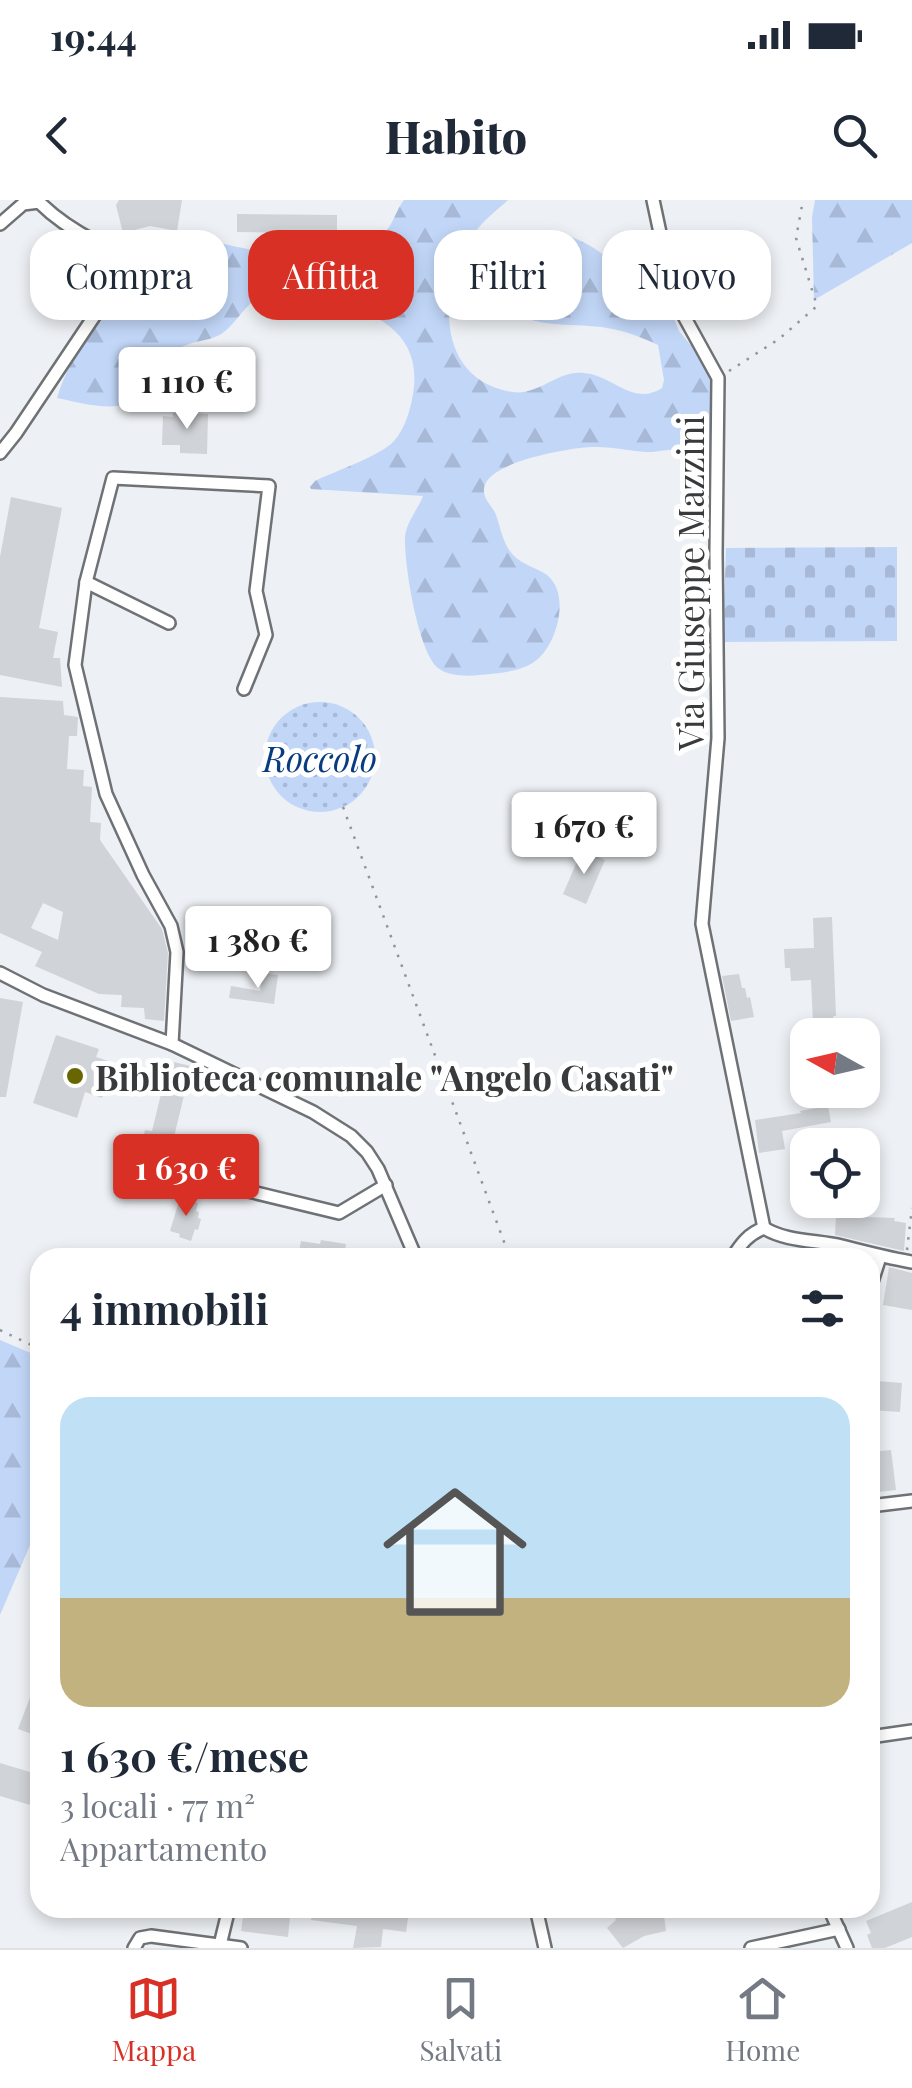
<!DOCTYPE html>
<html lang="it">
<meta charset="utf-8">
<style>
:root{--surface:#fff;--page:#f6f6f7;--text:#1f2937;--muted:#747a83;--line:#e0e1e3;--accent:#d93025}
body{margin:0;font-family:"Playfair Display",serif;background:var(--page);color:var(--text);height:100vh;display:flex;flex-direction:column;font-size:38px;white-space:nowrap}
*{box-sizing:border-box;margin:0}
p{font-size:32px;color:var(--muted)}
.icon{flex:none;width:55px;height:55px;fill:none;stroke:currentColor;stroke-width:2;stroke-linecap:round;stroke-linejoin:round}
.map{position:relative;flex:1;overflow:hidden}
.drawer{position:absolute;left:30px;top:1048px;width:850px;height:670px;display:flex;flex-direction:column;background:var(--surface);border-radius:30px;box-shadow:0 5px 15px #0003}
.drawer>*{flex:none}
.top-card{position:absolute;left:30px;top:30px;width:852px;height:90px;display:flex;gap:20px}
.needle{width:65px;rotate:278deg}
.tools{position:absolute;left:790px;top:818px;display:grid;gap:20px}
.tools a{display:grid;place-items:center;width:90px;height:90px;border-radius:20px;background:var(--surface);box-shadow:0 5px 15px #0003;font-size:50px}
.price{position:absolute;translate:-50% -85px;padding:0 22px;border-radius:10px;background:#fff;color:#222;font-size:32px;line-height:65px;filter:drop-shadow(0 2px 5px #0008)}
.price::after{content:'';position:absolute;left:50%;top:60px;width:30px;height:22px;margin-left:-15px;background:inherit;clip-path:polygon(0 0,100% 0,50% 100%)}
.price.selected{background:var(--accent);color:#fff}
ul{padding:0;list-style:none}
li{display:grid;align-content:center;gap:20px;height:530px;padding:0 30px}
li+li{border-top:2px solid var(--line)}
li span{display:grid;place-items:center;height:310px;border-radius:30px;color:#555}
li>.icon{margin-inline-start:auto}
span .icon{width:180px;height:180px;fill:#fffc;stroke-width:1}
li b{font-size:42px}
h2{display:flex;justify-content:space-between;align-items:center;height:120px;padding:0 30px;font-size:42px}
.tag{padding:0 35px;border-radius:30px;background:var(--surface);box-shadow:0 5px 15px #0003;font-size:35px;line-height:90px}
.tag.selected{background:var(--accent);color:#fff}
.status{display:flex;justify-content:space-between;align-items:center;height:70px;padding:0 50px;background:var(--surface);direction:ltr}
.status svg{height:28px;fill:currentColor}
header{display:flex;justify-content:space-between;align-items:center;height:130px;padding:0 30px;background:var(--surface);font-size:45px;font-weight:800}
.dock{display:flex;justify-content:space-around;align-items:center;height:140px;border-top:2px solid var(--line);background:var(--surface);font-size:28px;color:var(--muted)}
.dock a{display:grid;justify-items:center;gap:5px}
.dock .selected{color:var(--accent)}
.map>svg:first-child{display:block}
.grass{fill:url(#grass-dots)}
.forest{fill:url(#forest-firs)}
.cemetery{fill:url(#cemetery-stones)}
.building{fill:#d0d3d7;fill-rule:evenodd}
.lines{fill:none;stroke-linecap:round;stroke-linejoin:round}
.street-casing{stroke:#6f7275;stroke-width:16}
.path{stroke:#939598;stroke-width:2.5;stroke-dasharray:2.5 8;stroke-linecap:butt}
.street{stroke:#fff;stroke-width:11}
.poi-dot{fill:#686600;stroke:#fff;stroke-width:4}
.labels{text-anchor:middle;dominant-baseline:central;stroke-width:10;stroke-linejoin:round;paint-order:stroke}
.street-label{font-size:35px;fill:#393a3c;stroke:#fff}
.park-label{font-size:35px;font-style:italic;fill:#083c81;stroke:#fff}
.poi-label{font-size:35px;font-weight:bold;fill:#393a3c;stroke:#fff;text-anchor:start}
</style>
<div class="status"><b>19:44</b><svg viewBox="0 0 49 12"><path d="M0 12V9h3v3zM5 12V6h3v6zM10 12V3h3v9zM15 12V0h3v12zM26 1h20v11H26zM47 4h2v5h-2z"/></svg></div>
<header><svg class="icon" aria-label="back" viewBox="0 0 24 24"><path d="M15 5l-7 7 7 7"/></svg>Habito<svg class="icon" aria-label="search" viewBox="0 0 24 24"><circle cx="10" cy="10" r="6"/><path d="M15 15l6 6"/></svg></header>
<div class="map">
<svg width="912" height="1748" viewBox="0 0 912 1748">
<defs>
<pattern id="grass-dots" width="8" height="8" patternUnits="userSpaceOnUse" patternTransform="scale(2.5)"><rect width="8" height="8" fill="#c2d7f8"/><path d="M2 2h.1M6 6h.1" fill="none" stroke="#a7b9d6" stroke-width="1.8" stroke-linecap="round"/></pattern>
<pattern id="forest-firs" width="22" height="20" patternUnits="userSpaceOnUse" patternTransform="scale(2.5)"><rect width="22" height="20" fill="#c2d7f8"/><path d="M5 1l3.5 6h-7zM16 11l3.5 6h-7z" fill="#a7b9d6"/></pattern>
<pattern id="cemetery-stones" width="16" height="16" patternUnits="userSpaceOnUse" patternTransform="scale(2.5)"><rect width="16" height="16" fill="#c2d7f8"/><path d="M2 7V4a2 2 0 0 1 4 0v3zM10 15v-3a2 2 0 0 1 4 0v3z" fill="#a7b9d6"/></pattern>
</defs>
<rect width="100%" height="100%" fill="#edf0f4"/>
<circle class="grass" cx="320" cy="557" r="55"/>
<g class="forest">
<path d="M 404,0 L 508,0 C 495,12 481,22 471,38 C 438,90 435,180 512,192 C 539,196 557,170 584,173 C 612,175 634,207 662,188 L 664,180 L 658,145 C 641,137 626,131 607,128 C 573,121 509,134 500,89 C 497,75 498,65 506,52 C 527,18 574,33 601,53 C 614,62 624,76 638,82 C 645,85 653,85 660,85 L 679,131 L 704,161 L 714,179 L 712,283 C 708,281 702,280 699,276 C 690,265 695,253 675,250 C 668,249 659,252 652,252 C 632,252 612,246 591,247 C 569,248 485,262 484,289 C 483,300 493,306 496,315 C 501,329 503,345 514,356 C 523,365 537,368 547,375 C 570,394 558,440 539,458 C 526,470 507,472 490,474 C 475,476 450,478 438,468 C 418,451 404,364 405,337 C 406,323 418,309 423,296 L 311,289 L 310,287 L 315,281 C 336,271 374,258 391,244 C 401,235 408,218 411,204 C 427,139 385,115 330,100 C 311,94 289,88 270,93 C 248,98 240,119 224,132 C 210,143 189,139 175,152 C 165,160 163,174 155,184 C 131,218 91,205 57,198 C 74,143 128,58 186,41 C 203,36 242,50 262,51 C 283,52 303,45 323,43 C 341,42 369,44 384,33 C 393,25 396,10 404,0 Z"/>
<polygon points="815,0 912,0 912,43 814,100 812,17"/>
<polygon points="0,1140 40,1157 40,1322 0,1415"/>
</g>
<polygon class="cemetery" points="897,347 897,441 723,442 726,348"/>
<g class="building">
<polygon points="119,0 182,0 177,31 150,26 123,33 116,5"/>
<polygon points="237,14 337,15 337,33 328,33 328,42 311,42 311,49 298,49 298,33 237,32"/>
<polygon points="173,213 208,214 207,254 180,253 180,245 162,245 163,216 173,217"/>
<polygon points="11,297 62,308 39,428 58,432 53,458 60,458 62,487 0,475 0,357"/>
<path d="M 0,497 L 63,501 L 64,515 L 78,517 L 77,536 L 69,536 L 67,569 L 84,570 L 83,586 L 92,587 L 90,622 L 101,623 L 100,640 L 162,729 L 168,753 L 164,821 L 145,819 L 144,808 L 121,807 L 122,795 L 99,794 L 35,766 L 42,752 L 0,733 ZM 43,703 L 63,712 L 58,740 L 31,728 Z"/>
<polygon points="582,650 605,660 586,704 563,694"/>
<polygon points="832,717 836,816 833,816 834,822 813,823 811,780 791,781 790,768 785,768 784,749 814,748 813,718"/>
<polygon points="262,773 278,775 274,804 229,798 231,786 260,791"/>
<polygon points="739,774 742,788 745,788 747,798 750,797 754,817 731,821 722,776"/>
<polygon points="0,798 23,802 6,897 0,897"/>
<polygon points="56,835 99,849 96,857 114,863 102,898 85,892 77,918 33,903"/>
<polygon points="169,861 191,866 169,958 140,951 145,930 152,931"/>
<polygon points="828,906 831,922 782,931 785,949 759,953 755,920 801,913 800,911"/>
<polygon points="180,998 198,1003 196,1011 199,1012 198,1018 201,1019 198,1030 195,1029 191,1041 179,1037 180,1034 170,1031"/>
<polygon points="836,1016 895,1018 894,1021 906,1023 904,1051 835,1035"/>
<polygon points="321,1040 346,1044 344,1058 298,1058 301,1041 320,1044"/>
<polygon points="889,1067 912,1073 912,1110 883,1105"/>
<polygon points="877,1181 902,1183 900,1212 870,1210 870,1185 877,1185"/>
<polygon points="891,1250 896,1290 870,1293 870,1252"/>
<polygon points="39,1474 40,1475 40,1537 18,1529"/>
<polygon points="0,1563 40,1575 40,1598 37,1607 0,1596"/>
<polygon points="912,1702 912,1737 885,1748 872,1748 867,1735 871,1733 866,1721"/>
<polygon points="248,1708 289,1708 288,1716 290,1716 288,1737 241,1731 244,1710 247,1710"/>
<polygon points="313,1708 391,1708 409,1711 406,1732 383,1729 381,1747 353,1748 357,1726 311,1720"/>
<polygon points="633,1708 663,1708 666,1731 644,1736 623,1748 607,1728 616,1720 614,1716"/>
</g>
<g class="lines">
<g class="street-casing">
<g id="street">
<polyline points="653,0 674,98 718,178 716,354 718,538 702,724 764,1028"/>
<path d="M 0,24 L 23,4 L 39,2 C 54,17 75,31 94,41 C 108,48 120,49 127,64 L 103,103 L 16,233 L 0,253"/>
<polyline points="86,382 169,423"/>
<polyline points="0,773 43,795 172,844 313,912 351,936 367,952 378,969 416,1058"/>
<polyline points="172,844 177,752 171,726 143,675 106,594 75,465 86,382 113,278 269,286 256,391 266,435 244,489"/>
<polyline points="240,989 339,1013 386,985"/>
<path d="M 764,1028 C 787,1042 816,1040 842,1046 C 865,1052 888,1058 912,1062"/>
<path d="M 732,1058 C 741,1044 748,1034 764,1028"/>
<polyline points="870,1088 880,1057"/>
<polyline points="870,1306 912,1301"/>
<polyline points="870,1537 912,1531"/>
<polyline points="536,1708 545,1748"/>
<polyline points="829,1708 847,1748"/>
<polyline points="220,1745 229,1708"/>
<polyline points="134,1748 140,1738 151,1736 241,1748"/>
<polyline points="751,1748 839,1729"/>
</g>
</g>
<g class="path">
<polyline points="729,171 779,139 817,106 796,38 803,0"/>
<polyline points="343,607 510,1058"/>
<polyline points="907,1050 912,1008"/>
<polyline points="0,1130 40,1149"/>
</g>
<use href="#street" class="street"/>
</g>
<circle class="poi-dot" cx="75" cy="876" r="10"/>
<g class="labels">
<g class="street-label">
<text transform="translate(689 383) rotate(-90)">Via Giuseppe Mazzini</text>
</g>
<g class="park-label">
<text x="320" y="557">Roccolo</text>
</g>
<g class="poi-label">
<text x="95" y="876">Biblioteca comunale "Angelo Casati"</text>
</g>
</g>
</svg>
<div class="tools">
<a><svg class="needle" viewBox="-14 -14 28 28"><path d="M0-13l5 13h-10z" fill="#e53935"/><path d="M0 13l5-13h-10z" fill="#747a83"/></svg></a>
<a><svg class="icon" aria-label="locate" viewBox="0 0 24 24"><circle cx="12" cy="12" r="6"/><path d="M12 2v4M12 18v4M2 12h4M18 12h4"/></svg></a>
</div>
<b class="price" style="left:187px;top:232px">1 110 €</b>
<b class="price" style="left:584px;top:677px">1 670 €</b>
<b class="price" style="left:258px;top:791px">1 380 €</b>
<b class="price selected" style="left:186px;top:1019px">1 630 €</b>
<div class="top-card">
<a class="tag">Compra</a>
<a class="tag selected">Affitta</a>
<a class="tag">Filtri</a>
<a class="tag">Nuovo</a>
</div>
<section class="drawer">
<h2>4 immobili<svg class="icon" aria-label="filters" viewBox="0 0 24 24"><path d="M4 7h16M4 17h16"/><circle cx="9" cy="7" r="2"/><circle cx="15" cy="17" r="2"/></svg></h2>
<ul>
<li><span style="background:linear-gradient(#bfe0f5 65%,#c2b280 0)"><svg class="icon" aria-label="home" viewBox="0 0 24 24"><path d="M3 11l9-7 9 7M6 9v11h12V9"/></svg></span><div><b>1 630 €/mese</b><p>3 locali · 77 m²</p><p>Appartamento</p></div></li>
</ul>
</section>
</div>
<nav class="dock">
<a class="selected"><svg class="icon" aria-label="map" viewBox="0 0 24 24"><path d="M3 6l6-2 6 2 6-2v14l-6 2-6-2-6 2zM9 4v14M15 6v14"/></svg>Mappa</a>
<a><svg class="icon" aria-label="saved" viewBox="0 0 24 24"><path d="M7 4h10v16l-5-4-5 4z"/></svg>Salvati</a>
<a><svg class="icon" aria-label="home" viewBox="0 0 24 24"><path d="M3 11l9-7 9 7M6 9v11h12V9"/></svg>Home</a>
</nav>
